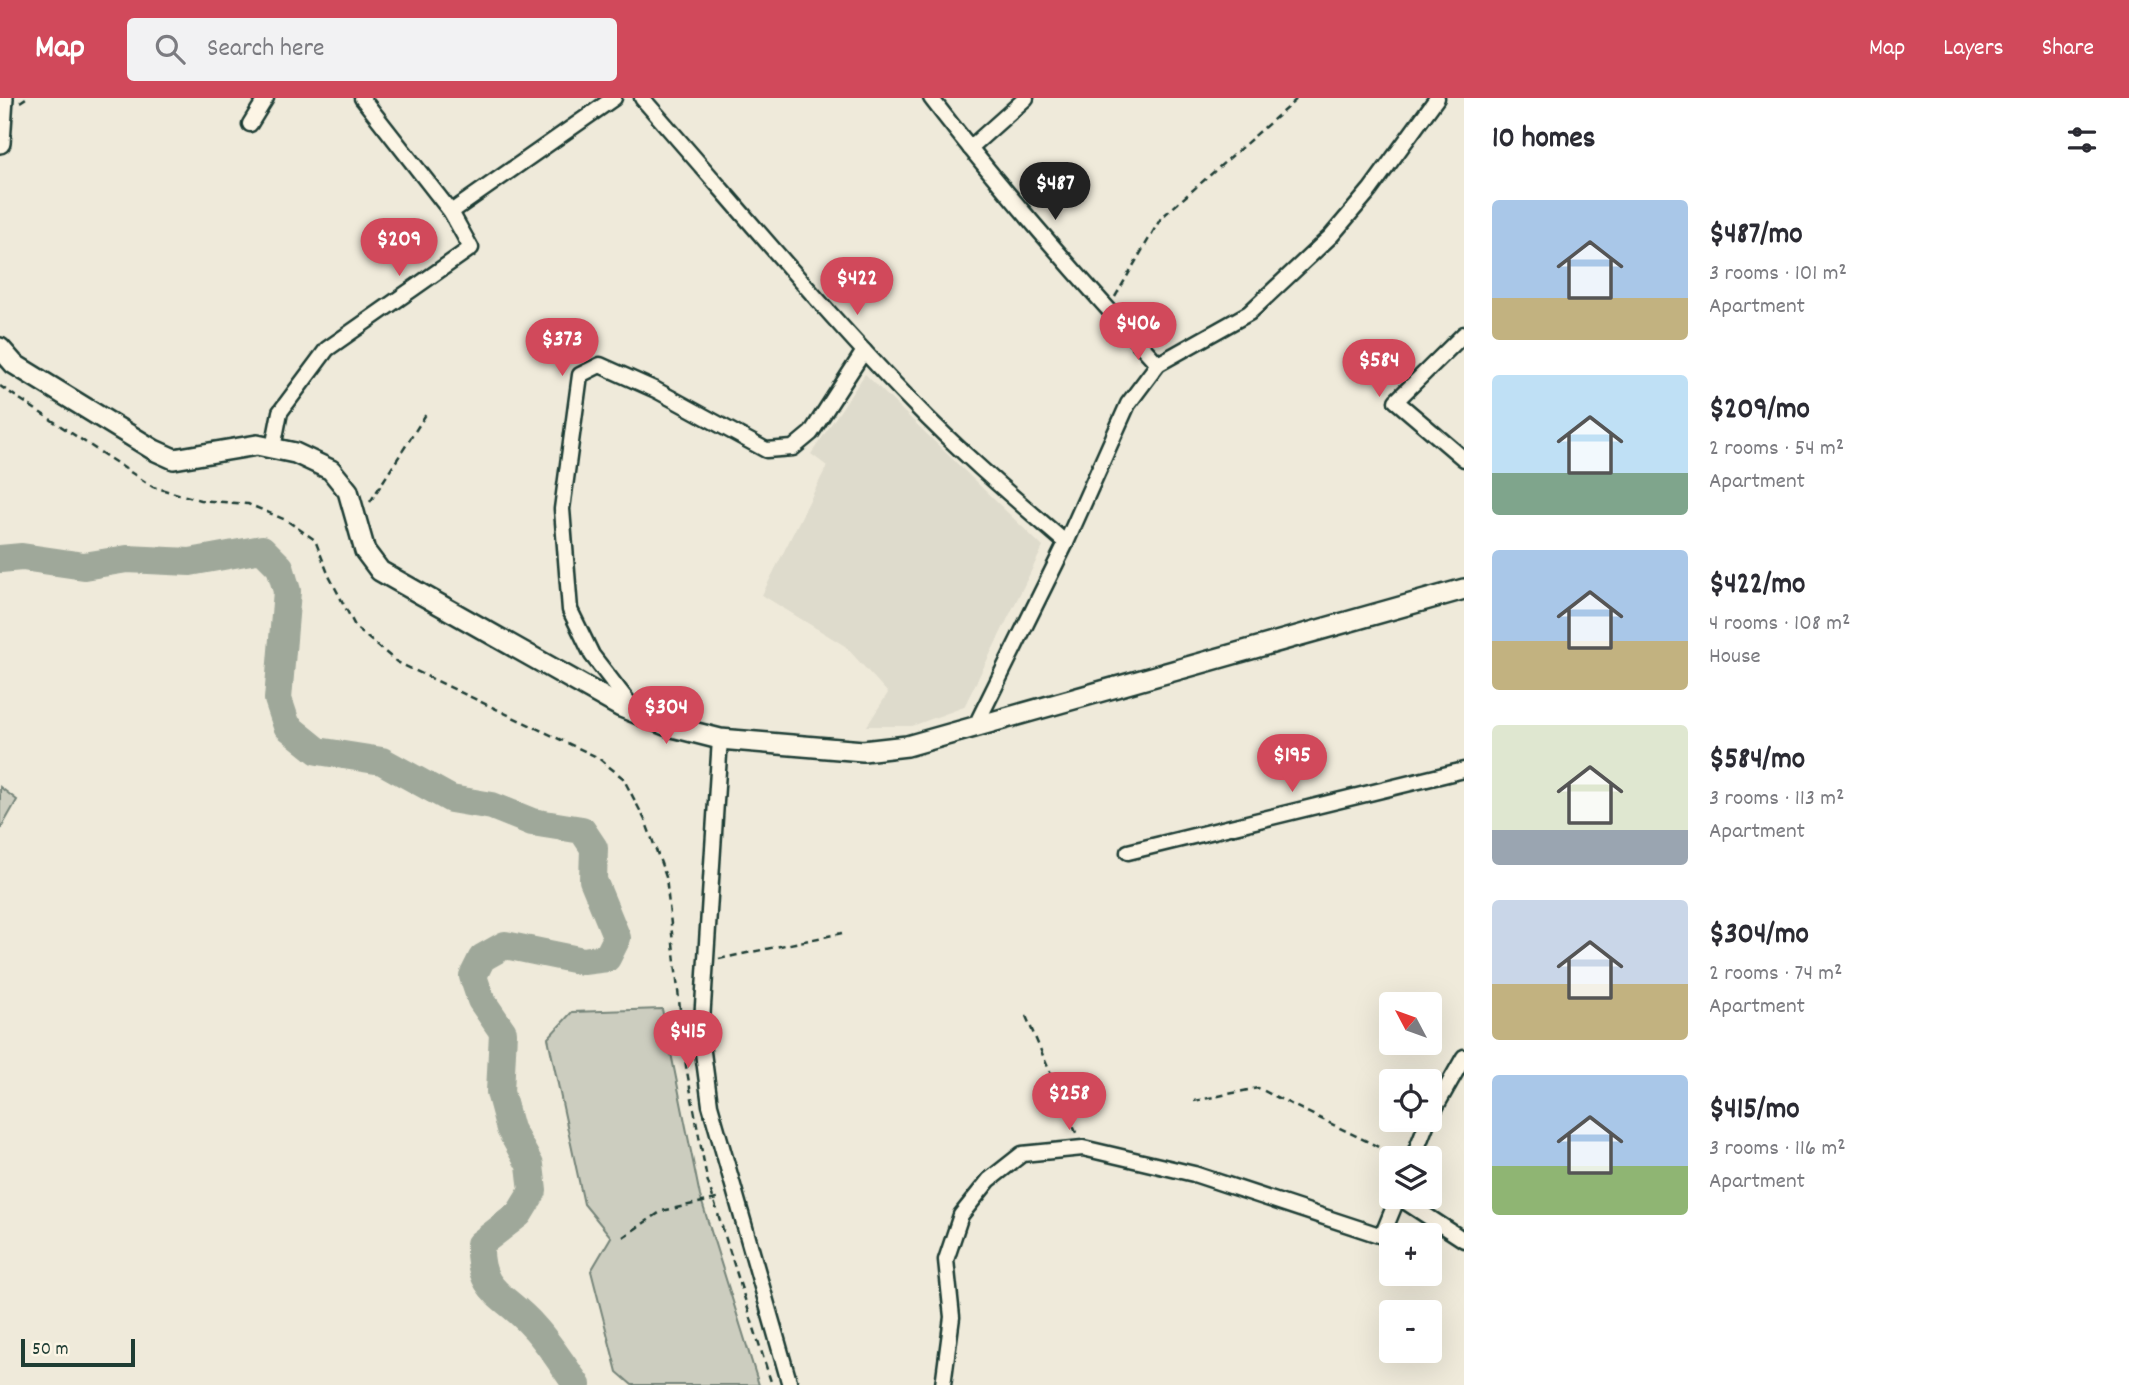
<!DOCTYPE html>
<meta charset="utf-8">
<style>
:root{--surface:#fff;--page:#f2f2f3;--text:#2b2b33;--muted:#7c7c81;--accent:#d1495b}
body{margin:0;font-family:Dekko,sans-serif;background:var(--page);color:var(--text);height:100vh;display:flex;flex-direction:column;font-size:26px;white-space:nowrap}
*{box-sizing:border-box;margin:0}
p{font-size:23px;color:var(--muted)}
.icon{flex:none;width:38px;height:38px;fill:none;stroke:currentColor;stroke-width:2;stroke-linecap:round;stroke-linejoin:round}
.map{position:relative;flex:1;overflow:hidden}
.side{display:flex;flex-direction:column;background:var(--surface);width:665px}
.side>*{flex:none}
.needle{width:46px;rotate:311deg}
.fabs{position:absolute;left:1379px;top:894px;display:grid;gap:14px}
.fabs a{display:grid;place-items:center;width:63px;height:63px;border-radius:7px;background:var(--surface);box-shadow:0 7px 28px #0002;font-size:35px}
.scale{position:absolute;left:21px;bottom:18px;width:114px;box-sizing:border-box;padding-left:7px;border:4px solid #1f3d34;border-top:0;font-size:19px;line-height:24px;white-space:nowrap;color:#1f3d34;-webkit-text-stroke:5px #fcf5e5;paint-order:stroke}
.price{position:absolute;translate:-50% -60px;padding:0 16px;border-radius:24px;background:var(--accent);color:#fff;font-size:23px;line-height:46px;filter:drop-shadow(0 2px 4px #0008)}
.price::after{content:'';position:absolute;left:50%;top:42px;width:21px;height:16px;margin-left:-10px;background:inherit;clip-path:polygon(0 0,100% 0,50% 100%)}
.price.on{background:#222;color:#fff}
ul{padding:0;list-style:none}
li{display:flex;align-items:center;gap:21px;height:175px;padding:0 28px}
li span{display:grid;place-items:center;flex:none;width:196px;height:140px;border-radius:7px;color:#555}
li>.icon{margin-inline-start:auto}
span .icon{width:84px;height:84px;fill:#fffc;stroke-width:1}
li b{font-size:30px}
h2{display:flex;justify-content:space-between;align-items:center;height:84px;padding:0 28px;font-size:30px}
header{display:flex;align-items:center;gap:42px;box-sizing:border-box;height:98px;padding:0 35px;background:var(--accent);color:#fff}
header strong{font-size:33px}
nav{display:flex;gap:38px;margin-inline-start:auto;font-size:24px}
.search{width:490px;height:63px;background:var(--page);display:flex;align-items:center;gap:18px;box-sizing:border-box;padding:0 24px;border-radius:7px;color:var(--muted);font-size:26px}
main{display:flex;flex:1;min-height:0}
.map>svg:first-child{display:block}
.built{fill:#dedbcc}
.green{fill:#cccdbf;stroke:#76857a;stroke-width:2}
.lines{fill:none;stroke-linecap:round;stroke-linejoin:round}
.river{stroke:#9fa89a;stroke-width:28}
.street-casing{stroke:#1f3d34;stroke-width:19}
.secondary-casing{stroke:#1f3d34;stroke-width:24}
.path{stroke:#1f3d34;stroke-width:2.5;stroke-dasharray:7 5;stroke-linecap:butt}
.street{stroke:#fcf5e5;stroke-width:14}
.secondary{stroke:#fcf5e5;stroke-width:19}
</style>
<header>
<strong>Map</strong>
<div class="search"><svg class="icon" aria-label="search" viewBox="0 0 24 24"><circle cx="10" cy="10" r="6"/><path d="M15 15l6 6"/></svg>Search here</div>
<nav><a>Map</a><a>Layers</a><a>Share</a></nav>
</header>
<main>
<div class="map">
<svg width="1464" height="1287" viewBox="0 0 1464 1287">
<rect width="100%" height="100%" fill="#efeada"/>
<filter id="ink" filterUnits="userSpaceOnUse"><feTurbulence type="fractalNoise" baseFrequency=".0143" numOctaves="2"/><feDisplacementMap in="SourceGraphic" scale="14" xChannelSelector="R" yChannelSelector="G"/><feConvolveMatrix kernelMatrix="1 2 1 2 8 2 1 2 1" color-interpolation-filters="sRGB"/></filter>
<g filter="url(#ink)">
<polygon class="built" points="865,276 1043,449 964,609 912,628 867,628 888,595 845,548 762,497 827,368 811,356"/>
<g class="green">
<polygon points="0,689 17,702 0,732"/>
<polygon points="662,911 700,1098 759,1287 632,1287 617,1274 591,1173 611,1139 584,1106 548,940 572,914"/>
</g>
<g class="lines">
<path class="river" d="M 0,461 L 22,459 L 84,468 L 127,461 L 190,464 L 262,451 L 280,469 L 287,493 L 278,601 L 287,628 L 318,653 L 382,663 L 451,701 L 492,708 L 532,724 L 582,732 L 594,750 L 593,782 L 617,840 L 607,860 L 583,863 L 505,847 L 482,860 L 473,878 L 481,902 L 503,934 L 500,994 L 510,1031 L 530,1067 L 533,1093 L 519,1116 L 480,1146 C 478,1196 507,1197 534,1229 C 550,1246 563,1268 577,1287"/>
<g class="street-casing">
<g id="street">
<path d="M 642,0 C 732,102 819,208 913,305 C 961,355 1014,400 1066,445"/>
<path d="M 931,0 C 1002,93 1079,180 1158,266"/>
<polyline points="250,26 266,0"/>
<polyline points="970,50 1026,0"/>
<polyline points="451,114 614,0"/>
<polyline points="1464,236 1396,303 1464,361"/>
<polyline points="273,350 280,314 327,251 471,150 451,114 362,0"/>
<polyline points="636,614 592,557 570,512 562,411 580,277 600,267 656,292 766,352 793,350 811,335 864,253"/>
<polyline points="975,629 1066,445 1128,306 1158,266 1249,215 1331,138 1370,92 1437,0"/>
<polyline points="720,641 701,939 710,1007 790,1287"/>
<polyline points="1128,754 1464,672"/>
<polyline points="1430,1019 1464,959"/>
<polyline points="1413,1060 1428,1022"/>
<polyline points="1398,1099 1464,1142"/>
<polyline points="943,1287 952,1219 946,1162 961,1117 989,1082 1022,1056 1083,1050 1194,1076 1382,1138 1398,1099"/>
</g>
</g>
<g class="secondary-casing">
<g id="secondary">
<polyline points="0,45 3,0"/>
<polyline points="0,250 14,266 154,352 174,361 257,347 295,355 331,372 348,393 365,453 380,473 621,609 665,627 720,641 863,653 907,648 1464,491"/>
</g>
</g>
<g class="path">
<polyline points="20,4 26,0"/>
<polyline points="1115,199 1161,120 1298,0"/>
<polyline points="0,288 153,389 200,402 248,406 286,422 315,442 329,478 356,530 397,564 597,659 623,680 645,722 666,779 686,968 707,1081 772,1287"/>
<polyline points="370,404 428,313"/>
<polyline points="719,861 842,835"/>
<polyline points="1026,918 1077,1037"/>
<polyline points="1194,1003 1258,990 1399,1059"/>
<polyline points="623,1139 662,1113 721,1100"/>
</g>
<use href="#street" class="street"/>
<use href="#secondary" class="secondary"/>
</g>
</g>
</svg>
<div class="fabs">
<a><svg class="needle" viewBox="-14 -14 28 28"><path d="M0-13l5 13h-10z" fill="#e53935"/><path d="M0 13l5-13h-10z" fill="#7c7c81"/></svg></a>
<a><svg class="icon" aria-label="locate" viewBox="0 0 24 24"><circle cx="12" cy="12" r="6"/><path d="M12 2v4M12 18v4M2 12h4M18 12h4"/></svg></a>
<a><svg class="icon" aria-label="layers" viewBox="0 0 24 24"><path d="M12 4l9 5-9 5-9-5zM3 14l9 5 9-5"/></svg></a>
<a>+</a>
<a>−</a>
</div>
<div class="scale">50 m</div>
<b class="price on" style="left:1055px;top:124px">$487</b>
<b class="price" style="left:399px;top:180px">$209</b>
<b class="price" style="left:857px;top:219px">$422</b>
<b class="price" style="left:1138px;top:264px">$406</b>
<b class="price" style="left:562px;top:280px">$373</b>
<b class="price" style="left:1379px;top:301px">$584</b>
<b class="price" style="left:666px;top:648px">$304</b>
<b class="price" style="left:1292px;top:696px">$195</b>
<b class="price" style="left:688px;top:972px">$415</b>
<b class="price" style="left:1069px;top:1034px">$258</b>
</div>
<section class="side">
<h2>10 homes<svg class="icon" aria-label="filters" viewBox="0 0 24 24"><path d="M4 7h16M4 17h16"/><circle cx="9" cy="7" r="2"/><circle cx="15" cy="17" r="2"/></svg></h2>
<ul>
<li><span style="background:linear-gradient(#a9c7e8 70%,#c2b280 0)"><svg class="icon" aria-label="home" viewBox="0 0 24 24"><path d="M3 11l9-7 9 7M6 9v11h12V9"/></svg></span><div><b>$487/mo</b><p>3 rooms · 101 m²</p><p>Apartment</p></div></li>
<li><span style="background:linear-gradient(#bfe0f5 70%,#7fa58c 0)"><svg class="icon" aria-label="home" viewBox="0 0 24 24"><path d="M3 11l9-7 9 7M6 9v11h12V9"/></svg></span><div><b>$209/mo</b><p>2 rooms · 54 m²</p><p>Apartment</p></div></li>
<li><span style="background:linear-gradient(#a9c7e8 65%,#c2b280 0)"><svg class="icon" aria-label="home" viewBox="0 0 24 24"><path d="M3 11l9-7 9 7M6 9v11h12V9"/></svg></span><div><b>$422/mo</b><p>4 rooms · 108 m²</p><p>House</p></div></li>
<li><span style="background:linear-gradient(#dfe7d0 75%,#9aa5b1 0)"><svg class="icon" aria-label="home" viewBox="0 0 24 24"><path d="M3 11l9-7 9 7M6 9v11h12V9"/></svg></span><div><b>$584/mo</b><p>3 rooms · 113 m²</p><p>Apartment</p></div></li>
<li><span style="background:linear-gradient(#c9d6e8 60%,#c2b280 0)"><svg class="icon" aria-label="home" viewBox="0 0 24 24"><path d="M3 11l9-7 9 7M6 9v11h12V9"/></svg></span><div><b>$304/mo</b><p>2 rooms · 74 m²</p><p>Apartment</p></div></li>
<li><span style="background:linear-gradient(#a9c7e8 65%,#8fb573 0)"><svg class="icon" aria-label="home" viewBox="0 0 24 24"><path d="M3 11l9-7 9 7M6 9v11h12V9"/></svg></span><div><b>$415/mo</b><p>3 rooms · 116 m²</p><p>Apartment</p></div></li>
</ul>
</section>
</main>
